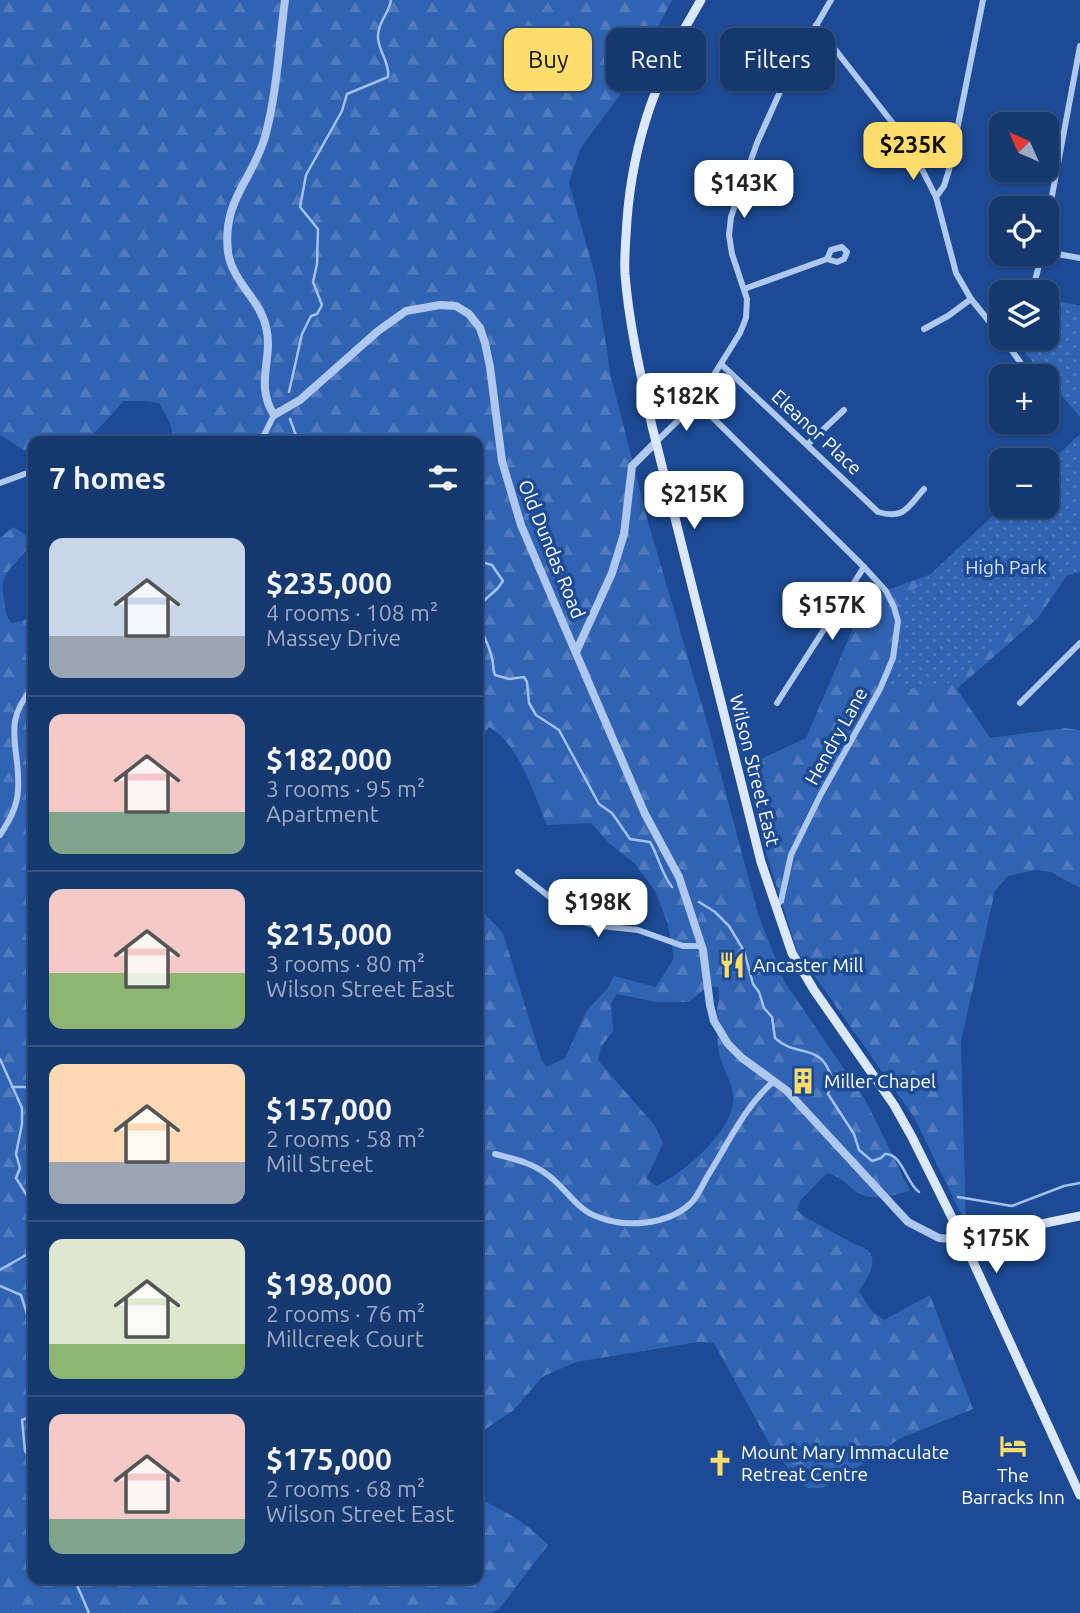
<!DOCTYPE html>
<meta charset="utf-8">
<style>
:root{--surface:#15386f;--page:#224377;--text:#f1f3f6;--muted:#9dacc3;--line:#345282;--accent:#ffdd6c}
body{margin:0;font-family:Ubuntu,sans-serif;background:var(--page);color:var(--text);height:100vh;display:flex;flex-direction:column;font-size:26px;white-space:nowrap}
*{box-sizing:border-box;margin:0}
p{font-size:23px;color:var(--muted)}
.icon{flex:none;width:38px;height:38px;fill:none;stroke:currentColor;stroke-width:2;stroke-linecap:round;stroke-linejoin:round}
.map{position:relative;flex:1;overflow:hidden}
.details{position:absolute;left:28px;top:436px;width:455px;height:1148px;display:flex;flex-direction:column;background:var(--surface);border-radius:14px;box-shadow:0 2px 5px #0004,0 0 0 2px var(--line)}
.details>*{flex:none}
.banner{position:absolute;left:504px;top:28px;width:471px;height:63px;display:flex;gap:14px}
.needle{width:46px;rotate:315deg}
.controls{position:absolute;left:989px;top:112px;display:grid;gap:14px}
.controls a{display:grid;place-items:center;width:70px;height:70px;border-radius:14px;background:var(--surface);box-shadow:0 2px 5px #0004,0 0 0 2px var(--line);font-size:35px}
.price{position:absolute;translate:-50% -60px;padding:0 16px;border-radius:14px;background:#fff;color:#222;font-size:23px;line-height:46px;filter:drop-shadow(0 2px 4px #0008)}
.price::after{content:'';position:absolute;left:50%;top:42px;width:21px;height:16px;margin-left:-10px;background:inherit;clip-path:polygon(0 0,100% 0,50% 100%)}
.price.active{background:var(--accent);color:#111}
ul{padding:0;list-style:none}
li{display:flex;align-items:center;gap:21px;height:175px;padding:0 21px}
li+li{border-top:2px solid var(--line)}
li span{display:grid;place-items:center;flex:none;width:196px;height:140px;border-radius:14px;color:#555}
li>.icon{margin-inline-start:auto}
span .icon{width:84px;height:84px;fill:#fffc;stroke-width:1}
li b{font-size:30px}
h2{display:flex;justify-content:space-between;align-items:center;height:84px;padding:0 21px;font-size:30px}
.chip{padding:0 24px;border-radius:14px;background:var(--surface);box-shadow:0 2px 5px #0004,0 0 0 2px var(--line);font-size:24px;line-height:63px}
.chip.active{background:var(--accent);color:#111}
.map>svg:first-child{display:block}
.forest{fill:url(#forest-firs);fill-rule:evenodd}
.park{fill:url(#park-dots)}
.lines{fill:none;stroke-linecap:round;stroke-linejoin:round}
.stream{stroke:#a1c2f1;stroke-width:2.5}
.minor{stroke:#aec8ef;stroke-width:6}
.tertiary{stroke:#aec8ef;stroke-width:8}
.secondary{stroke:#dbe7fb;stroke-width:9}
.labels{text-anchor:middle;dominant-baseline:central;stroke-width:7;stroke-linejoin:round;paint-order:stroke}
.street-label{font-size:19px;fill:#fff;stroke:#1c4a94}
.park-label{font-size:19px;fill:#d4e4fb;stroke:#1c4a94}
.poi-label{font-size:19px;fill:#fff;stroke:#1c4a94;text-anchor:start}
</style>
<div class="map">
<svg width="1080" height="1613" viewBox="0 0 1080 1613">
<defs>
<pattern id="forest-firs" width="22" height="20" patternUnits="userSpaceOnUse" patternTransform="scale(1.75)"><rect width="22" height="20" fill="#3063b2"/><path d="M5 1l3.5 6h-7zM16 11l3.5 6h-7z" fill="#4f7abe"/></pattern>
<pattern id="park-dots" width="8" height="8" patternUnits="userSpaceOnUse" patternTransform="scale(1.75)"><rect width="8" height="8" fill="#3063b2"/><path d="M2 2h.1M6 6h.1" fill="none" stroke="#4f7abe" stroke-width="1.8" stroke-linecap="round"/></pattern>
</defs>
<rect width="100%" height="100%" fill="#1c4a94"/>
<g class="forest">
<path d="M 0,0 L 672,0 L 631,80 L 580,149 L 569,183 L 595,275 L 611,377 L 648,522 L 707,722 L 758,914 L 784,981 L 866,1101 L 910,1191 C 894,1195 876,1201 860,1194 C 847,1187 846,1179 827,1173 L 800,1201 L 797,1210 L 805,1217 L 856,1245 C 884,1252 870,1275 859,1291 L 871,1310 L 884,1320 L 930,1295 L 973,1409 L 899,1439 L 840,1479 L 822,1488 L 808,1488 L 798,1482 L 769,1443 L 714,1343 L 698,1342 L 576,1362 L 542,1377 L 514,1410 L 478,1434 L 478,907 L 503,933 L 542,1061 L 547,1067 L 565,1058 L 587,1010 L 607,989 L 614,976 L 656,987 L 674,958 L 668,924 L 655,891 L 635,864 L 609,843 L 591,823 L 547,825 C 533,793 520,745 489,727 C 479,740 483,755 478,770 L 478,441 L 171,441 C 176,428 165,415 159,403 L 145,401 L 124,401 L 87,441 L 33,441 L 33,456 L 0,435 ZM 708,986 L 718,987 C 720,996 718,1001 717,1009 C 716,1022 717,1040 719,1053 C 722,1067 731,1080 733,1094 C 738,1128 683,1174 656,1186 L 647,1178 L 663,1143 L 655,1126 L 598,1060 L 601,1047 L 613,1031 L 611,1003 L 617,994 L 656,1002 L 689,1002 Z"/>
<polygon points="1046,506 1080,572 1067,575 1038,618 957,689 990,738 1065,728 1080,730 1080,888 1051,872 1036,870 1008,876 995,891 961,1041 966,1224 914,1117 797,951 765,849 751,764 806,738 866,598 947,568"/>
<path d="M 13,527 C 51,545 7,561 3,582 C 2,587 3,594 4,599 C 5,610 5,615 12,623 C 24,621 30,619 33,606 L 33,1578 L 478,1578 L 478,1498 C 507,1512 526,1522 548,1545 L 499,1609 L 490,1613 L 0,1613 L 0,538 Z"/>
</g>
<g class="park">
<polygon points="1047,298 1080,306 1080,417 1026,354 1030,338 1046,338"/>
<path d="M 1080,434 L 1080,572 L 1067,575 L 951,682 L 916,690 L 886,683 C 903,652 902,638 900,603 L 1003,506 L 1046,506 L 1047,465 Z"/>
</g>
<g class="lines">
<g class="stream">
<path d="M 289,392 L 302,334 L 311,316 L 317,314 L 322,305 L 313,282 L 317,264 L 318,229 L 300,207 L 306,175 L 342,111 L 347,94 L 388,77 C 390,64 379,52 378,38 C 377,23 389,14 391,0"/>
<polyline points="290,419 298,441"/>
<polyline points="478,561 492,565 503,581 497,589 478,606"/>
<path d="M 478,619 C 481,632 489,644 492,658 C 494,664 492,668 495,675 L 509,679 L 524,677 L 527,682 L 529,703 L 536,715 L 559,730 L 599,804 L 612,813 L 630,839 L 650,842 C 659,857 661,873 672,887"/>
<path d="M 699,902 L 715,912 L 729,926 L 744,951 L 753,984 L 759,992 L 764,1008 L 772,1017 L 775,1038 C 791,1053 808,1048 820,1058 C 826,1062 829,1071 832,1077 L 828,1094 L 854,1134 L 859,1150 L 872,1161 L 881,1158 L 885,1154 C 902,1153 906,1183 919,1192"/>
<polyline points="0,1059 22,1108 22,1124 16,1154 20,1168 16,1178 33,1205"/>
<polyline points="12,1087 33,1087"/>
<polyline points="958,1197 1012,1206 1064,1186 1080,1183"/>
<polyline points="0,1270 33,1251"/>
<polyline points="0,1286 21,1295 29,1320 28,1358 33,1371"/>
<polyline points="33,1416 22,1420 25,1451 30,1458 33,1458"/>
<polyline points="74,1578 89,1613"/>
</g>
<g class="minor">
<polyline points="816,25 909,144 936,197 956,273 971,299 1001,336"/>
<polyline points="936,197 944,186 949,170 983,0"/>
<polyline points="1046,228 1080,46"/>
<polyline points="1046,252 1080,258"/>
<polyline points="744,289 827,259 837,262 844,259 847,252 842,247 831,250 827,259"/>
<polyline points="1032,292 1042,254"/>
<polyline points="924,329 948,316 971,299"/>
<polyline points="1003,338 1020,362 1025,376"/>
<path d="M 722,365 L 878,512 C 904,520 908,507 924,489"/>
<polyline points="697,402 864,567 886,591 894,607 898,621 893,658 880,689 821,794 791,855 781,901 775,906"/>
<polyline points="261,441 274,415"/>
<polyline points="656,442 697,402 740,333 746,318 747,299 732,254 729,235 731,217 757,143 788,74 831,0"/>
<polyline points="808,444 844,410"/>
<polyline points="0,483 33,471"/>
<polyline points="777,703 864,567"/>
<polyline points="1020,703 1080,643"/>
<path d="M 0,835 C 9,821 17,808 18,790 C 21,749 0,723 33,688"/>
<polyline points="518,872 580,921 592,925 638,930 683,946 702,946"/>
<path d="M 495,1154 C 513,1159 530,1162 545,1173 C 564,1185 576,1210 598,1217 C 626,1228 667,1225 690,1204 C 697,1198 702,1186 707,1177 C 728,1144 744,1107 774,1081"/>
</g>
<g class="tertiary">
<path d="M 285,0 C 279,45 277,93 265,137 C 252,181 222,200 228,252 C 232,282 260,299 266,327 C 274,358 254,384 274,415 L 300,400 L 378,331 L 406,311 L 440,305 L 456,306 L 469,314 L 480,328 L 485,343 L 490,367 L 502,461 L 521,525 L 645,814 L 679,877 L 703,950 L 710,1005 L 714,1021 L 728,1044 L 742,1058 L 786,1090 L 908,1222 L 939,1238 L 963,1240"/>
<polyline points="576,652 612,573 624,534 632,466 656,442"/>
</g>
<g class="secondary">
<path d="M 701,0 C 659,69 633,139 627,220 C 626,238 624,256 625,274 C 629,325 641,376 652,426 L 761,862 L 792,953 L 814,990 L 894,1105 L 912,1137 L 963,1240 L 1080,1495"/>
<polyline points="963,1240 1080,1216"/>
</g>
</g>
<defs>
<g id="restaurant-bare" transform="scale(2.1)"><path d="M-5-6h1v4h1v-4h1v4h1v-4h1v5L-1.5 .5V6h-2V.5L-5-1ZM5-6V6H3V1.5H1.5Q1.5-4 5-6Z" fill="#ffdd6c" stroke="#1c4a94" stroke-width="2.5" paint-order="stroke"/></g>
<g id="building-bare" transform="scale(2.1)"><path d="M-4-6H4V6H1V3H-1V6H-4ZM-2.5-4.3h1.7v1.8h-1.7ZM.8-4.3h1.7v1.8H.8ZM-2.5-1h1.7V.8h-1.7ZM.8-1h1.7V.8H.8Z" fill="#ffdd6c" stroke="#1c4a94" stroke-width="2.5" paint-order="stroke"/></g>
<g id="hotel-bare" transform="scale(2.1)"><path d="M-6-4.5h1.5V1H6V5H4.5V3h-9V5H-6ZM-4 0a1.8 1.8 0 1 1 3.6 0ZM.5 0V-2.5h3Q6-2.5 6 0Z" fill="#ffdd6c" stroke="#1c4a94" stroke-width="2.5" paint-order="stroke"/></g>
<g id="church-bare" transform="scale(2.1)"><path d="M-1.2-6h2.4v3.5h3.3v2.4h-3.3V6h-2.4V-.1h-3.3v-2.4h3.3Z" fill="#ffdd6c" stroke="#1c4a94" stroke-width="2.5" paint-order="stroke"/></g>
</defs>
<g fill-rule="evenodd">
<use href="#restaurant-bare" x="732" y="965"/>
<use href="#building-bare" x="803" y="1081"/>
<use href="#hotel-bare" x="1013" y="1446"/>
<use href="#church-bare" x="720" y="1463"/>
</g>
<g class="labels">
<g class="street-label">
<text transform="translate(817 432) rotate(43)">Eleanor Place</text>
<text transform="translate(552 549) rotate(68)">Old Dundas Road</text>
<text transform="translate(836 736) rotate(-61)">Hendry Lane</text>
<text transform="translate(755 770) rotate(76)">Wilson Street East</text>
</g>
<g class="park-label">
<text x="1006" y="567">High Park</text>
</g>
<g class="poi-label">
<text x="753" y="965">Ancaster Mill</text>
<text x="824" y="1081">Miller Chapel</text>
<text x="741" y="1452">Mount Mary Immaculate<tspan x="741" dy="22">Retreat Centre</tspan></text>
<text x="1013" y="1475" text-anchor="middle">The<tspan x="1013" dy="22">Barracks Inn</tspan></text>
</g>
</g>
</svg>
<div class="controls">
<a><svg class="needle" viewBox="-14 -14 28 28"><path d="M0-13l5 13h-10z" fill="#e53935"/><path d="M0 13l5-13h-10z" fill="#9dacc3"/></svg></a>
<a><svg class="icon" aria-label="locate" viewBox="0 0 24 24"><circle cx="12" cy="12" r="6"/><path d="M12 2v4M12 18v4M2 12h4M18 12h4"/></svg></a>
<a><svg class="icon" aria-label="layers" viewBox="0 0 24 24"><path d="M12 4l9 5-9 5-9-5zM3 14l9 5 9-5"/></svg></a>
<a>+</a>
<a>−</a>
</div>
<b class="price active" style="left:913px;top:182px">$235K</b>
<b class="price" style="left:744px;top:220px">$143K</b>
<b class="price" style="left:686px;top:433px">$182K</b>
<b class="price" style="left:694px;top:531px">$215K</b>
<b class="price" style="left:832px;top:642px">$157K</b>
<b class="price" style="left:598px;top:939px">$198K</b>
<b class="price" style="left:996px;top:1275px">$175K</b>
<div class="banner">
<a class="chip active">Buy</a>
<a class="chip">Rent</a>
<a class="chip">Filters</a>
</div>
<section class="details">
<h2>7 homes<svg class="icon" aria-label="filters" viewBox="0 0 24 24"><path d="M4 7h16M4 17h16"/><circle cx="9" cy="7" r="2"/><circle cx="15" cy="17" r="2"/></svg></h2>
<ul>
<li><span style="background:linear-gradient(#c9d6e8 70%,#9aa5b1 0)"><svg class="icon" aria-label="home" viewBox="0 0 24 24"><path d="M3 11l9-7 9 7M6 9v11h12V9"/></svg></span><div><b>$235,000</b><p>4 rooms · 108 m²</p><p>Massey Drive</p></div></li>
<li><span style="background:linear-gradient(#f6c9c9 70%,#7fa58c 0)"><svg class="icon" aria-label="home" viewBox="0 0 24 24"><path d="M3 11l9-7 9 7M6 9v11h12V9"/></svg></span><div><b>$182,000</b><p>3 rooms · 95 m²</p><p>Apartment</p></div></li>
<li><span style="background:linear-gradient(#f6c9c9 60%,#8fb573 0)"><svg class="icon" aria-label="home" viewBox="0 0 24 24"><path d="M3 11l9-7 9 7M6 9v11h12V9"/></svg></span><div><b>$215,000</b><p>3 rooms · 80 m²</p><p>Wilson Street East</p></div></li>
<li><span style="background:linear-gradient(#ffd9b3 70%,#9aa5b1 0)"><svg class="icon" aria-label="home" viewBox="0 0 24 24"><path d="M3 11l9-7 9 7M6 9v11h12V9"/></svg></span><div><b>$157,000</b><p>2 rooms · 58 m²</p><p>Mill Street</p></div></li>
<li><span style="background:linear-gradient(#dfe7d0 75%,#8fb573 0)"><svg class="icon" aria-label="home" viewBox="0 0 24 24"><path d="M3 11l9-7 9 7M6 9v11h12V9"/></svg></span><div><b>$198,000</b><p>2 rooms · 76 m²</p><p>Millcreek Court</p></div></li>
<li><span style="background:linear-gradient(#f6c9c9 75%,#7fa58c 0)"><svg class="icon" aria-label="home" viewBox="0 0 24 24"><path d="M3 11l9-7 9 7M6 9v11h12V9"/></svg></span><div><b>$175,000</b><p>2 rooms · 68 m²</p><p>Wilson Street East</p></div></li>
</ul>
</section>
</div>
